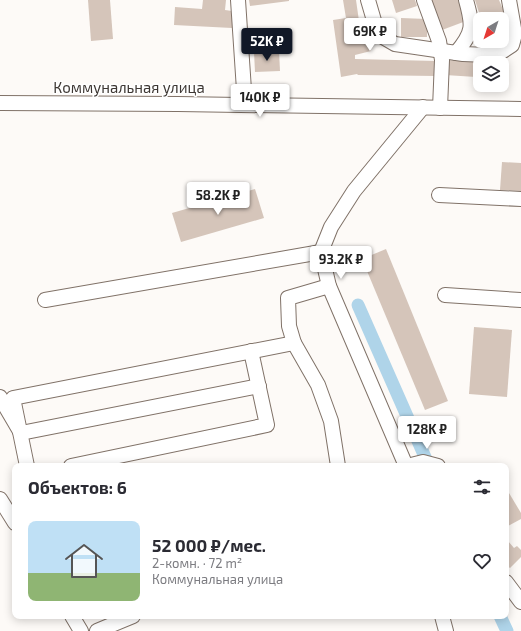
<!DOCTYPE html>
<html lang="ru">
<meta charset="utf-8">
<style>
:root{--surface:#fff;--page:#f7f7f7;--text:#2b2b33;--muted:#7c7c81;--accent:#111827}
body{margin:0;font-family:"Exo 2",sans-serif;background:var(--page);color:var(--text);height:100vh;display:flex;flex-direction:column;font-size:15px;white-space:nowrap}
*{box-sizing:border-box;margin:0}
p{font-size:13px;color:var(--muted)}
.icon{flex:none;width:22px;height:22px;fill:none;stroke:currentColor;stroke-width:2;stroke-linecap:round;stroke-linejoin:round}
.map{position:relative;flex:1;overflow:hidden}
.panel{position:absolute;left:12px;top:463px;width:497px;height:156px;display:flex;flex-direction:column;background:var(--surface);border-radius:8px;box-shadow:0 2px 10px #0003}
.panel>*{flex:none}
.needle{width:26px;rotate:219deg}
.controls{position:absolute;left:473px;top:12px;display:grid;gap:8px}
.controls a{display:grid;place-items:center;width:36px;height:36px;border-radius:8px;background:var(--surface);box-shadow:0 2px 10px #0003;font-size:20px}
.price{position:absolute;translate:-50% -34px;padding:0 9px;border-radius:4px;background:#fff;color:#222;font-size:13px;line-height:26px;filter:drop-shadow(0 1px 2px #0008)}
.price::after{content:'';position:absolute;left:50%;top:24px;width:12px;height:9px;margin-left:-6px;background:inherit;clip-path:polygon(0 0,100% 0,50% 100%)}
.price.current{background:var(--accent);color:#fff}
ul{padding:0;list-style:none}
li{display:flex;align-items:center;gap:12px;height:100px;padding:0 16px}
li span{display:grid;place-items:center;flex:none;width:112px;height:80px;border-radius:8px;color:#555}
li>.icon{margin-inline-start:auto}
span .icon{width:48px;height:48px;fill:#fffc;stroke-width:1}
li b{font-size:17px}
h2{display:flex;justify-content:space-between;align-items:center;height:48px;padding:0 16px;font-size:17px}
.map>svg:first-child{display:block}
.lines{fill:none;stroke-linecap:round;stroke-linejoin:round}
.canal{stroke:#afd4e9;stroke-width:13}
.building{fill:#d5c5ba}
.minor-casing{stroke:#807268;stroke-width:16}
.minor{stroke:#fff;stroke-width:14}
.labels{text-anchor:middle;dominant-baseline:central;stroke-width:3;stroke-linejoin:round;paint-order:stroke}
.street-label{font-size:15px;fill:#3d3733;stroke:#fff}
</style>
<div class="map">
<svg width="521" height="631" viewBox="0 0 521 631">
<rect width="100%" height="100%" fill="#fdfaf7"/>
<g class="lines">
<g class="canal">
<polyline points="358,305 429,466"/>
<polyline points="500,616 507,631"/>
</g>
</g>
<g class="building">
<polygon points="88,0 110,0 113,39 91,41"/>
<polygon points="203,0 226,0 225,10 232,11 232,28 174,25 175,7 202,9"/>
<polygon points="249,0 289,0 289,1 250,6"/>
<polygon points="343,0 356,0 362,42 368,41 371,51 355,55 355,59 436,61 436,76 358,75 357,74 341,77 333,20 346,18"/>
<polygon points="392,0 415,0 417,6 396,13"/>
<polygon points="431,0 458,0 466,21 442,30"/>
<polygon points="475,0 499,0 504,12 481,19"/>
<polygon points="401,18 427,19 427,37 401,37"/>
<polygon points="502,25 506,25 507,42 482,45 482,41 502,41"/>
<polygon points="279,51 280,71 255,72 254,52"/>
<polygon points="491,59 508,60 507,84 502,83 502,63 491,63"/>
<polygon points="446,60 480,62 480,74 476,74 476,77 445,75"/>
<polygon points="502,162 521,163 521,191 500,190"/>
<polygon points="255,189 264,218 181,242 172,213"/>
<polygon points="386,249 448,401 425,410 362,259"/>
<polygon points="474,327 512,330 507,397 469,394"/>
<polygon points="509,493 521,513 521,519 506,527 506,495"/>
<polygon points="508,541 514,548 517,546 521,550 521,557 510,568 506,565 506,542"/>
</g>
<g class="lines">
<g class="minor-casing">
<g id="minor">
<polyline points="238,0 245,105"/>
<polyline points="368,0 375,24 383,37 395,44 463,54 488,55 503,51 512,45 515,34 509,0"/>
<polyline points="424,0 439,41 442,60 440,108"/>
<path d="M 456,53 C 474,32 473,25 466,0"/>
<polyline points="0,103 178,104 521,109"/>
<polyline points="439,195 521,199"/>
<polyline points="445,295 521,300"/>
<polyline points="45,300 321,252"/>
<polyline points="294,343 318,385 331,421 338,466"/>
<polyline points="0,397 21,433 259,386"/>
<polyline points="27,466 13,398 294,343 289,326 288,298 329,286"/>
<polyline points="71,466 267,425 251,351"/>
<polyline points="406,466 329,286 321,252 331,227 354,191 423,107"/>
<polyline points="407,466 423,462 438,466"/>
<polyline points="0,499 15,523"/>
<polyline points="506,582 521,602"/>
<polyline points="72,616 81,631"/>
<polyline points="442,616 446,631"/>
<polyline points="97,631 133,616"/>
</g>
</g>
<use href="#minor" class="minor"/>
</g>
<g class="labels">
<g class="street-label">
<text x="129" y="87">Коммунальная улица</text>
</g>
</g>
</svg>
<div class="controls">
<a><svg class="needle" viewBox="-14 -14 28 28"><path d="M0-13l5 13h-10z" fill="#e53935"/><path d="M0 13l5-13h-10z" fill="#7c7c81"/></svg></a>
<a><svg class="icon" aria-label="layers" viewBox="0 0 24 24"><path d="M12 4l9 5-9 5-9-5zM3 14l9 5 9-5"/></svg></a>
</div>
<b class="price" style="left:370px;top:52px">69K ₽</b>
<b class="price current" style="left:267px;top:62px">52K ₽</b>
<b class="price" style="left:260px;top:118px">140K ₽</b>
<b class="price" style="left:218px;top:216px">58.2K ₽</b>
<b class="price" style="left:341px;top:280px">93.2K ₽</b>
<b class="price" style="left:427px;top:450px">128K ₽</b>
<section class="panel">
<h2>Объектов: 6<svg class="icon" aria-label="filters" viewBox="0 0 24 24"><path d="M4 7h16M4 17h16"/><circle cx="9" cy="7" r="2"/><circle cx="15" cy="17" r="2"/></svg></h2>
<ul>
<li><span style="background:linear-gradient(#bfe0f5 65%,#8fb573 0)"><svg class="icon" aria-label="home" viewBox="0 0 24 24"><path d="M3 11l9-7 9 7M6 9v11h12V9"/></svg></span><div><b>52 000 ₽/мес.</b><p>2-комн. · 72 m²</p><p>Коммунальная улица</p></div><svg class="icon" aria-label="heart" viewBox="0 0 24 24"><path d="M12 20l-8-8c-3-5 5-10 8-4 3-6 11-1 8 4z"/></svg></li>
</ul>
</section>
</div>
